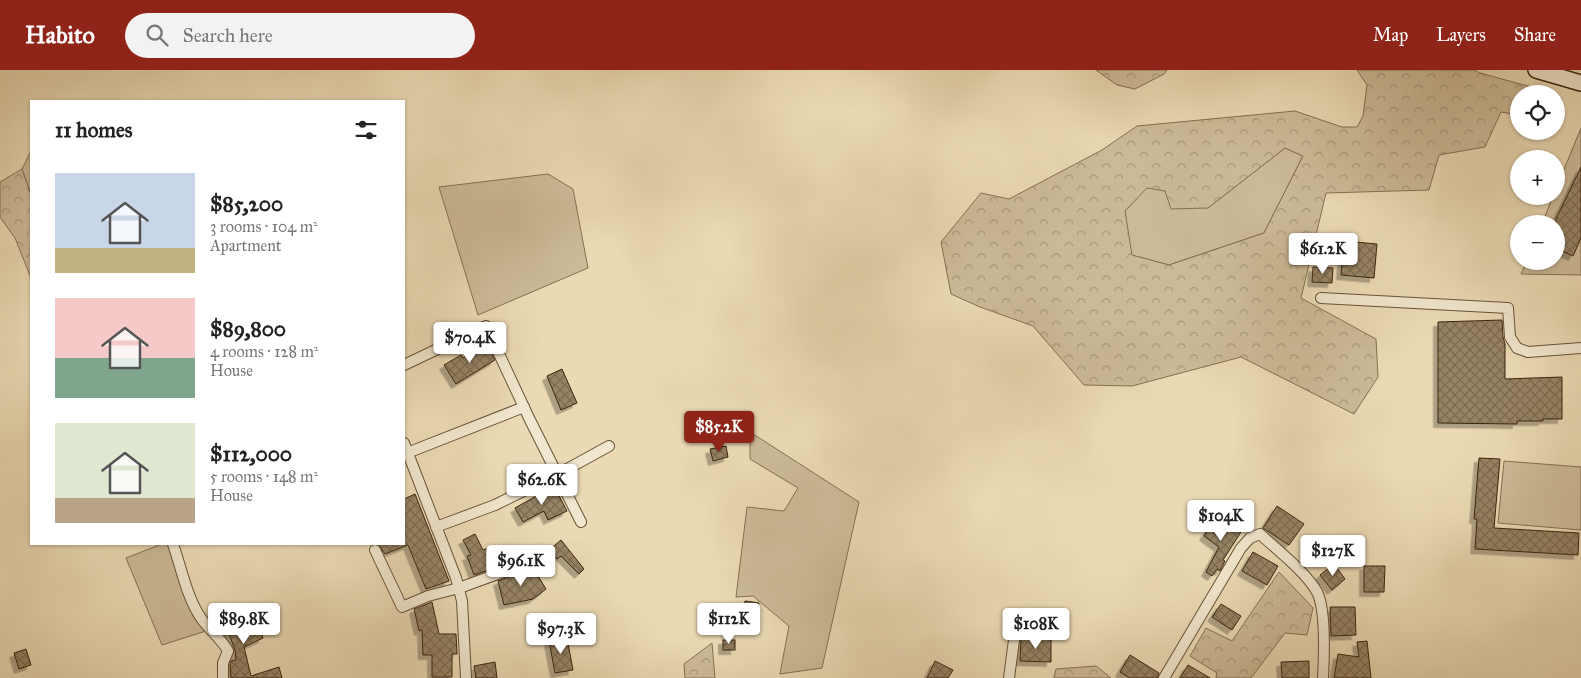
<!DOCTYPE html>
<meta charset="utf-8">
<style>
:root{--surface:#fff;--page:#f2f2f2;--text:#222;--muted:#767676;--accent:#8f2418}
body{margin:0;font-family:"IM FELL Great Primer",serif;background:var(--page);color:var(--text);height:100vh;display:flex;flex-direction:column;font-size:19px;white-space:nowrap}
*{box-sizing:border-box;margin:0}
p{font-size:16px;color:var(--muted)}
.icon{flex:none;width:28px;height:28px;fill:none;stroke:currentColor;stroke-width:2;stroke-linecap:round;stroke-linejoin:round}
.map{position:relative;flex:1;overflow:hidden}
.details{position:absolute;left:30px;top:30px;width:375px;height:445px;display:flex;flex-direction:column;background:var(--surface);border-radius:0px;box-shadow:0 1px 4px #0004}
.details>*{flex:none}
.buttons{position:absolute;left:1510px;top:15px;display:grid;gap:10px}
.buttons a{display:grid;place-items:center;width:55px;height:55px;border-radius:50%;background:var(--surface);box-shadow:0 1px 4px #0004;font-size:25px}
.price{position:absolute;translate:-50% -42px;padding:0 11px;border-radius:5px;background:#fff;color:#222;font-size:16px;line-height:32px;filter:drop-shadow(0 1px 2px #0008)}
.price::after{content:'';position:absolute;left:50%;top:30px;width:15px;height:11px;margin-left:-8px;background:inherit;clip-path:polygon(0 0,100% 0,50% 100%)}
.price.on{background:var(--accent);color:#fff}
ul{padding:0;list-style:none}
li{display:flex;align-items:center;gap:15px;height:125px;padding:0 25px}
li span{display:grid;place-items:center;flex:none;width:140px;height:100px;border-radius:0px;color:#555}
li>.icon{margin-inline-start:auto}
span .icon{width:60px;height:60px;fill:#fffc;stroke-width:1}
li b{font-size:21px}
h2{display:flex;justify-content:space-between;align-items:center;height:60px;padding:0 25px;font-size:21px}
header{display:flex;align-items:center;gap:30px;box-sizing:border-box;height:70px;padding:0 25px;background:var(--accent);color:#fff}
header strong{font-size:24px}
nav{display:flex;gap:28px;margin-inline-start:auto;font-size:18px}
.search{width:350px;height:45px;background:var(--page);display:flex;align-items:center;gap:12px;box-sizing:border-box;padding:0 18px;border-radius:28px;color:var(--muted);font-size:19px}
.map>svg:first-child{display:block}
.grass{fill:#ccba97;stroke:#847052}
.forest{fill:url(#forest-crowns);stroke:#847052;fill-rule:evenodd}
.building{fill:url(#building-cross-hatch);stroke:#3b250e;filter:url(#shadow)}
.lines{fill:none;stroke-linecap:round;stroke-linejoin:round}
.minor-casing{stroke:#675237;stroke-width:12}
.secondary-casing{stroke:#3b250e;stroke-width:18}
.minor{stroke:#f1e6ce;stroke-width:10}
.secondary{stroke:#f1e6ce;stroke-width:15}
</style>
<header>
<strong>Habito</strong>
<div class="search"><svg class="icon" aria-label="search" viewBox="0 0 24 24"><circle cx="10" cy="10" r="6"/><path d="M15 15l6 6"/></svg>Search here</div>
<nav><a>Map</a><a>Layers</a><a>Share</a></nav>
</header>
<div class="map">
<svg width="1581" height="608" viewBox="0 0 1581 608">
<defs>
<pattern id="forest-crowns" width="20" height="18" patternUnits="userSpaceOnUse" patternTransform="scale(1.25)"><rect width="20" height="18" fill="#ccba97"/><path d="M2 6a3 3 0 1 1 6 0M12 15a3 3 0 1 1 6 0" fill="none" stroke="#a7977a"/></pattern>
<pattern id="building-cross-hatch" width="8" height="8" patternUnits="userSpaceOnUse" patternTransform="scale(1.25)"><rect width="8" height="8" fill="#968364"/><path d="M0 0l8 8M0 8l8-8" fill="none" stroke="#7c6b51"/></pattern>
<filter id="shadow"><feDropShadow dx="-4.5" dy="4.5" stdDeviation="0" flood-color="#0004"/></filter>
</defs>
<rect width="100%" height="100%" fill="#ead9b3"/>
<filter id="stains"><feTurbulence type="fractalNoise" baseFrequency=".004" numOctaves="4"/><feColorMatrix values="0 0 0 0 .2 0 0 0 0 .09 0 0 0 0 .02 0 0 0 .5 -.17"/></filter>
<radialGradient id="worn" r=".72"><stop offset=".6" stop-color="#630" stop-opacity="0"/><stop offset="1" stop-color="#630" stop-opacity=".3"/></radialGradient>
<g class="grass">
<polygon points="1581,58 1581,205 1521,204 1527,191 1556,191 1556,154 1542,154 1553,126 1556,126 1556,119"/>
<polygon points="1285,78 1303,86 1264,163 1169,195 1131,185 1125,141 1147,117 1165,121 1208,138"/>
<polygon points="31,81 31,125 22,99"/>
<polygon points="548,104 573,119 588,198 478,245 439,117"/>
<polygon points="750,362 859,432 822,598 780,604 789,556 753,526 736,527 747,437 784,441 798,418 750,389"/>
<polygon points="1504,391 1581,397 1581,460 1498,453"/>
<polygon points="162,474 176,474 206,561 162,575 126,488"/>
</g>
<g class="forest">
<polygon points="1096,0 1167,0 1164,4 1135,19 1117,15"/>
<path d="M 1357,0 L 1474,0 L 1480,3 L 1535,18 L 1533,24 L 1519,24 L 1519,45 L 1501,42 L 1485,77 L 1439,85 L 1429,120 L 1326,123 L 1301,228 L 1376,269 L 1378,307 L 1354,344 L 1241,287 L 1132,316 L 1084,315 L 1033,256 L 980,237 L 951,224 L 941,172 L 981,123 L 1009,129 L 1102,80 L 1137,56 L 1295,41 L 1342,57 L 1357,57 L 1363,46 L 1367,15 ZM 1285,78 L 1303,86 L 1264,163 L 1169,195 L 1132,185 L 1125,141 L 1147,118 L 1165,121 L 1171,139 L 1208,138 Z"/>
<polygon points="22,99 31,125 31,208 15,168 0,147 0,112"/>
<polygon points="1279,502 1313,538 1307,565 1285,563 1251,608 1216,608 1217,603 1190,586 1206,558 1232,571"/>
<polygon points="712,573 715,608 685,608 684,594"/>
<polygon points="1096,596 1111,608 1054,608 1056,599"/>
</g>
<g class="building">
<polygon points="1581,97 1581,168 1573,186 1556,178 1556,149"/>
<polygon points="1344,171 1377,174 1374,208 1341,205"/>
<polygon points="1313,197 1333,198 1332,213 1312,212"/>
<polygon points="1502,250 1503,267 1505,274 1505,309 1562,307 1562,349 1543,349 1543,351 1517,351 1517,354 1438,353 1438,252"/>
<polygon points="486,273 495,290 456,314 444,295 461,285 463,288"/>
<polygon points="562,299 577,333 561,340 547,306"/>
<polygon points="726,376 728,387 713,391 710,379"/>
<polygon points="1479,388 1500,389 1494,458 1579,463 1578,485 1475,479 1477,449 1474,449"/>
<polygon points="554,416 567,441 548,450 544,441 523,452 515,438"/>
<polygon points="415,424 449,511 426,519 408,475 385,484 378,474 404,474 404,429"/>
<polygon points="1277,436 1304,454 1289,475 1263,458"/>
<polygon points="1217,446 1241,462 1223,490 1225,491 1220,501 1217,499 1212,506 1206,502 1219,477 1204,466"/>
<polygon points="475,464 483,480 491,477 498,497 474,505 467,486 471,485 463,470"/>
<polygon points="561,470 584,499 579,504 561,486 557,489 548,481"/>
<polygon points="1253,482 1278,496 1267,515 1242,501"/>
<polygon points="1334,494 1345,509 1332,520 1320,505"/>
<polygon points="1364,496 1385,496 1384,522 1364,522"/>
<polygon points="533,498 546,519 533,529 504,535 498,511"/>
<polygon points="745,531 759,533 757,544 743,542"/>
<polygon points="432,532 439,564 456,564 457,584 452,584 452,607 432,607 432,585 423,585 422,560 419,561 414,539"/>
<polygon points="1221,534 1241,546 1232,560 1212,547"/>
<polygon points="1330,537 1355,537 1356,565 1331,566"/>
<polygon points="245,542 250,556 258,553 263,568 244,577 251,606 279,597 282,608 231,608 230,594 231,591 236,590 235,580 226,556 220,557 219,545"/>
<polygon points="567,568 573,600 555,603 549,571"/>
<polygon points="1021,569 1051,569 1051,592 1020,591"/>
<rect x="723" y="570" width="12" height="10"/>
<polygon points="1367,571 1371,608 1334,608 1338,584 1359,587 1357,572"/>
<polygon points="26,579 31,595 19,599 14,583"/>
<polygon points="1130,585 1159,603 1157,608 1130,608 1120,602"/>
<polygon points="935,591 953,600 948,608 927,608"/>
<polygon points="1309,591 1309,608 1282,608 1281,592"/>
<polygon points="495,592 497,608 476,608 474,596"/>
<polygon points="1188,595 1210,608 1180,608"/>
</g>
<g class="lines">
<g class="minor-casing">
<g id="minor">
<polyline points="1321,228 1508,238 1510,267 1517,278 1528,282 1581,278"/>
<polyline points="404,295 486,256 529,348 581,452"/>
<polyline points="404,373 456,508 462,531 466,608"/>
<polyline points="407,383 524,337"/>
<polyline points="436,457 495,435 560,403 609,376"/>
<path d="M 173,474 C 181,497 187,528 201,548 C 209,560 221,568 228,581 L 223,593 L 223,608"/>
<polyline points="375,480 402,537 428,526 459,518 539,489"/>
<polyline points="1009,608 1014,570"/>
<path d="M 1164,608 L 1241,478 L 1250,468 L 1260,464 C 1277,480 1306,502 1317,522 C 1326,539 1324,588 1323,608"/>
</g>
</g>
<g class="secondary-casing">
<polyline id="secondary" points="1536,0 1581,13"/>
</g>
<use href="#minor" class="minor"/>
<use href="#secondary" class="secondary"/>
</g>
<rect width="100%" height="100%" filter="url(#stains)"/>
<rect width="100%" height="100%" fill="url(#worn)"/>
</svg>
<div class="buttons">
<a><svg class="icon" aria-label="locate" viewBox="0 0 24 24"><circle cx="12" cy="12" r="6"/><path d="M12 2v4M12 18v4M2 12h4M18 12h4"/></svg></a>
<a>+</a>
<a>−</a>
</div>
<b class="price" style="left:1323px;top:205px">$61.2K</b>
<b class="price" style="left:470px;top:294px">$70.4K</b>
<b class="price on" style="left:719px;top:383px">$85.2K</b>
<b class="price" style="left:542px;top:436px">$62.6K</b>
<b class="price" style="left:1221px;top:472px">$104K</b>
<b class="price" style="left:1333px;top:507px">$127K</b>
<b class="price" style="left:521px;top:517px">$96.1K</b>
<b class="price" style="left:244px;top:575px">$89.8K</b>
<b class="price" style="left:729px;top:575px">$112K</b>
<b class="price" style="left:1036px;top:580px">$108K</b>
<b class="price" style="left:561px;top:585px">$97.3K</b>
<section class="details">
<h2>11 homes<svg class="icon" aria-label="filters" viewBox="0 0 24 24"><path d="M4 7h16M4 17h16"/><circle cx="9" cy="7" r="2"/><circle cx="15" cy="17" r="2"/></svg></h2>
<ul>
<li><span style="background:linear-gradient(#c9d6e8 75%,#c2b280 0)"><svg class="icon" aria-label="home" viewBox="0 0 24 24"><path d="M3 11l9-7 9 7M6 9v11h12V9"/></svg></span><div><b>$85,200</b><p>3 rooms · 104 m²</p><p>Apartment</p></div></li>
<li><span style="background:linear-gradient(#f6c9c9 60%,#7fa58c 0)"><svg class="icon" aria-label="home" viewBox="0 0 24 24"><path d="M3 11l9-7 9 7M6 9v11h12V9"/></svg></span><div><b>$89,800</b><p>4 rooms · 128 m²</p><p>House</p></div></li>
<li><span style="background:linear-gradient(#dfe7d0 75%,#b9a48a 0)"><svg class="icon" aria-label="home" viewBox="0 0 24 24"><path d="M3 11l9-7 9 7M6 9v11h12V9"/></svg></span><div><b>$112,000</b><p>5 rooms · 148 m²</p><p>House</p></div></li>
</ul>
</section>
</div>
